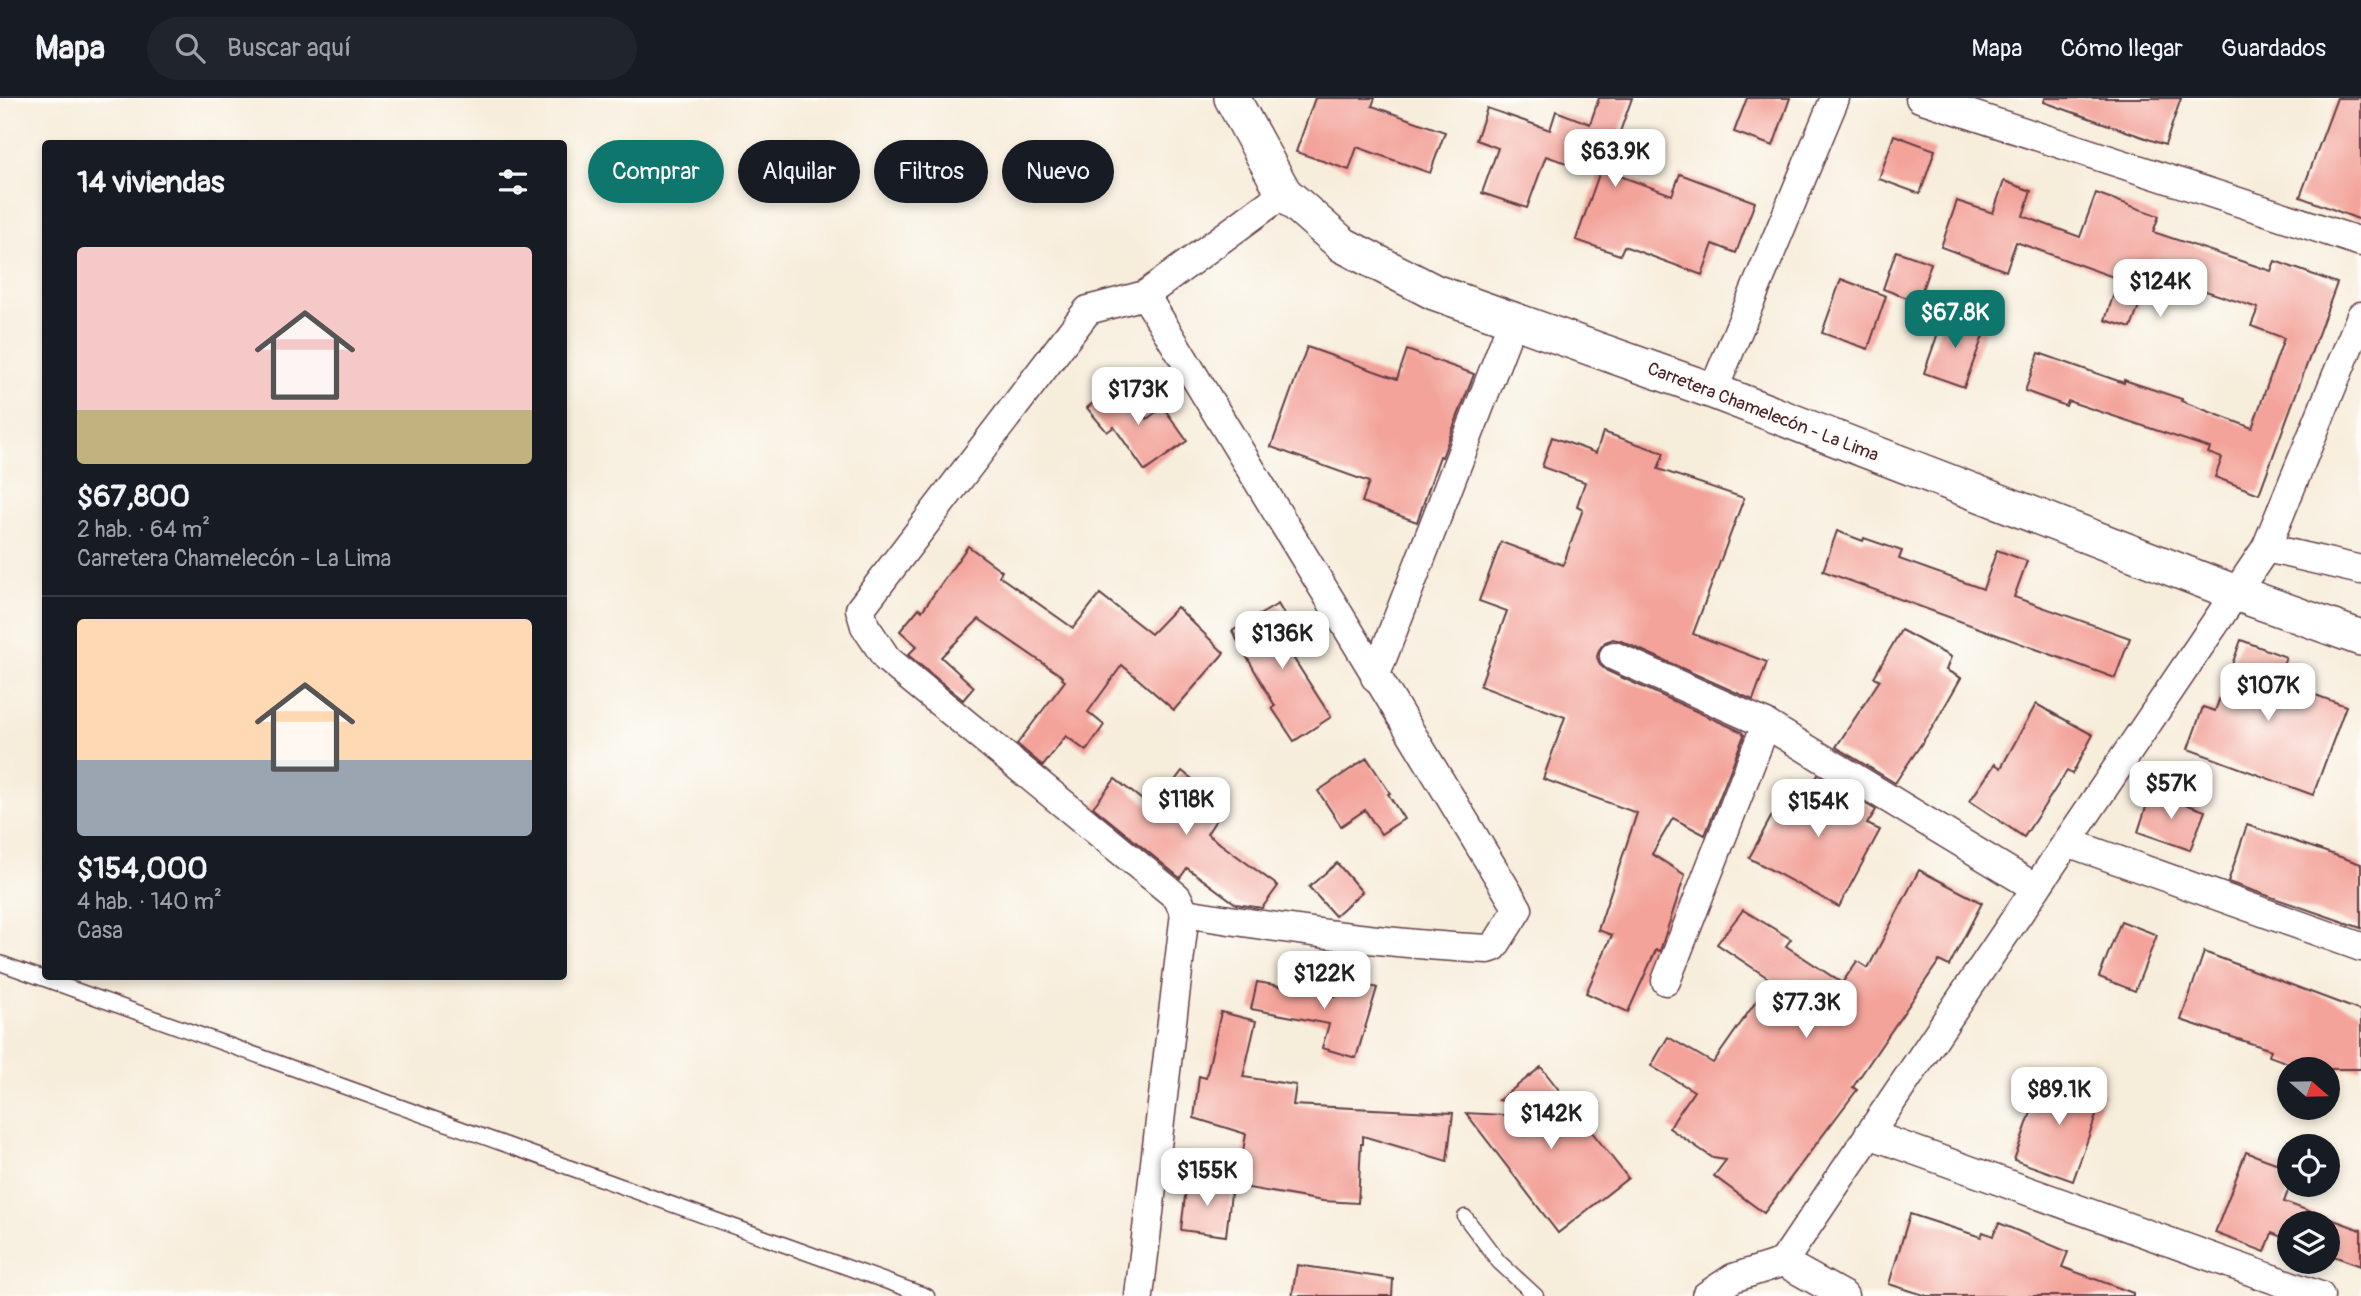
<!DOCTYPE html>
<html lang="es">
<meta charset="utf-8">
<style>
:root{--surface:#171b24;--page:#20242c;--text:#f1f3f6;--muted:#9ea1a6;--line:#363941;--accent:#0f766e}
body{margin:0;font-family:Pangolin,sans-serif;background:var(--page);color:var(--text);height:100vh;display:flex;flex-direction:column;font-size:26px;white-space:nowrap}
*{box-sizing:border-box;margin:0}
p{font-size:23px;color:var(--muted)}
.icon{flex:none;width:38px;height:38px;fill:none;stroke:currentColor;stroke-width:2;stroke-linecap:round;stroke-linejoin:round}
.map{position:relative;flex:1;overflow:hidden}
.details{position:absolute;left:42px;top:42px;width:525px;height:840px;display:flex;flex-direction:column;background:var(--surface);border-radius:7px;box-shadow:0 4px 10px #0003}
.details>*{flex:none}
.guide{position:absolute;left:588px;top:42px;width:665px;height:63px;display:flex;gap:14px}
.needle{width:46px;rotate:110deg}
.fabs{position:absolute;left:2277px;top:959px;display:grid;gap:14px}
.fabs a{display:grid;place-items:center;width:63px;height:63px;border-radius:50%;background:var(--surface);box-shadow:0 4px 10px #0003;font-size:35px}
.price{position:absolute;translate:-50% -60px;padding:0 16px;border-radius:14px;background:#fff;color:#222;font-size:23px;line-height:46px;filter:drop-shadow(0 2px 4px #0008)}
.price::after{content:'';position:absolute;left:50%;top:42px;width:21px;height:16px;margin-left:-10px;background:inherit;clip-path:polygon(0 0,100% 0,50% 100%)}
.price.active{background:var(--accent);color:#fff}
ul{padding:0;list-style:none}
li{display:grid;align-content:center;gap:14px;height:371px;padding:0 35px}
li+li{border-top:2px solid var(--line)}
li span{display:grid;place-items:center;height:217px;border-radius:7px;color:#555}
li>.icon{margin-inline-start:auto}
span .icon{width:126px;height:126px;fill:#fffc;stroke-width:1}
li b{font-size:30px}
h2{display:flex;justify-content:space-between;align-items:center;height:84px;padding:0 35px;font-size:30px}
.pill{padding:0 24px;border-radius:32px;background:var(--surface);box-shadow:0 4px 10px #0003;font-size:24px;line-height:63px}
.pill.active{background:var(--accent);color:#fff}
header{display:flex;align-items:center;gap:42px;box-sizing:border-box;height:98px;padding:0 35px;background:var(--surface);border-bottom:2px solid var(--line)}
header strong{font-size:33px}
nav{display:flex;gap:38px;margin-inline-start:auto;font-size:24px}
.search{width:490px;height:63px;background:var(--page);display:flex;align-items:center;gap:18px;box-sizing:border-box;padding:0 24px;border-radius:38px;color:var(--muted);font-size:26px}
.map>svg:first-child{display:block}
.building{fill:#f3a39a}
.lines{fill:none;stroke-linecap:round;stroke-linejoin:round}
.service-casing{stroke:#643e45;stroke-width:17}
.minor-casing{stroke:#643e45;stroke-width:31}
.tertiary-casing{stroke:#643e45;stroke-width:38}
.service{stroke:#fff;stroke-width:14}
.minor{stroke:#fff;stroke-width:28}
.tertiary{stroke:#fff;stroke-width:35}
.labels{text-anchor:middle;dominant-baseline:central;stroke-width:5;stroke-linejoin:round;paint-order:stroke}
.street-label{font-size:18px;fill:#4a1f2b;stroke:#fdfcf7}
</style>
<header>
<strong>Mapa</strong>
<div class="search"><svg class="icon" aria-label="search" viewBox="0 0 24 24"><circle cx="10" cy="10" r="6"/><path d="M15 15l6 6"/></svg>Buscar aquí</div>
<nav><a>Mapa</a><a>Cómo llegar</a><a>Guardados</a></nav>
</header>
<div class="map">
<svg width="2361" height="1198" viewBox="0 0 2361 1198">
<rect width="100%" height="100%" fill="#fdfcf7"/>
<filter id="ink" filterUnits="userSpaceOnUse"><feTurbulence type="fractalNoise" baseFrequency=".0143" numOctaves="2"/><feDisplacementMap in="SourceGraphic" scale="14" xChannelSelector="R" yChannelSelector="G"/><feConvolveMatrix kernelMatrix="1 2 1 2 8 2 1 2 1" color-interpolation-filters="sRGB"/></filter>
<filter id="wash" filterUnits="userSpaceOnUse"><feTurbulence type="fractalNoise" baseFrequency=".00686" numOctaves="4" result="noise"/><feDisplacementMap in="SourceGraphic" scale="28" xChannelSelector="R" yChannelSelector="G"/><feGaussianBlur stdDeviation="1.57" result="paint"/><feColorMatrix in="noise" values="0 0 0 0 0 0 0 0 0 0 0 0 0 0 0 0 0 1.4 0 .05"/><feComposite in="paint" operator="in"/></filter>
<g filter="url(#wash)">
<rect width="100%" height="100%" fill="#f7eddb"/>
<g id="blocks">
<g class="building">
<polygon points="1315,0 1375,0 1372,8 1445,34 1430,75 1357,49 1349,72 1296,54"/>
<polygon points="1599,0 1632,0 1606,73 1672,97 1680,76 1755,104 1736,155 1713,146 1702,177 1624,148 1620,157 1576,142 1599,76 1546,58 1527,110 1482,95 1498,50 1476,42 1487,10 1550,32 1556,13 1590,26"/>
<polygon points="1747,0 1790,0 1773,48 1734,34"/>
<polygon points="2045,0 2181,0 2165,47 2044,4"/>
<polygon points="2337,0 2361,0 2361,122 2300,99"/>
<polygon points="1894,37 1935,52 1920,96 1879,81"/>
<polygon points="2004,83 2031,93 2023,118 2080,139 2096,95 2159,118 2153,134 2271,173 2275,163 2337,185 2259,396 2215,379 2222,360 2208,355 2210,350 2068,303 2066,308 2025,293 2039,255 2124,285 2124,282 2182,301 2181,303 2252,330 2284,240 2251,228 2258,210 2151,175 2131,230 2105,222 2119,181 2016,144 2006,173 1941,149 1957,103 1993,115"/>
<polygon points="1896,153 1931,165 1918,204 1883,191"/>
<polygon points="1841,181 1886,198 1868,251 1822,235"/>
<polygon points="1945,215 1986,230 1964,289 1924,275"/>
<polygon points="1307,249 1397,281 1407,252 1474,276 1442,359 1440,358 1417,424 1362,404 1369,384 1271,349"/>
<polygon points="1117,285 1147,321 1163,309 1187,343 1145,373 1114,329 1107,334 1087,310"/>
<polygon points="1603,334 1664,355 1658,371 1744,400 1693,536 1767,564 1753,602 1621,543 1613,541 1605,544 1599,552 1597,559 1600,567 1607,573 1742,634 1744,637 1705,737 1673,720 1652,756 1685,777 1660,853 1656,852 1628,914 1586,895 1612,837 1598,832 1637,715 1543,681 1565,619 1480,588 1507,513 1479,503 1501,444 1563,467 1583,411 1577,408 1585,384 1542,369 1552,339 1596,355"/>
<polygon points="1837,433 1863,443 1864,440 1902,453 1899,461 1983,491 1997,452 2027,463 2014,499 2130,540 2115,580 1823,473"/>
<polygon points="968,448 1002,473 999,478 1073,530 1100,496 1151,536 1177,509 1224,555 1174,612 1122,567 1088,614 1104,627 1086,653 1066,638 1043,668 1017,646 1065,583 1062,581 1063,579 979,521 941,559 974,589 963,602 908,557 917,548 900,533 919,510 922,513"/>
<polygon points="1278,506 1306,554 1294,561 1331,619 1294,643 1272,610 1275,608 1232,533"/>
<polygon points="1901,532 1951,559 1946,572 1961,580 1934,627 1895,685 1836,649 1880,582 1874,579"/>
<polygon points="2241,542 2286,559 2277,583 2346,608 2313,697 2188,651 2203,609 2215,613"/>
<polygon points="2036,606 2093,637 2072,676 2067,673 2024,739 1970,703 1995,666 2001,670"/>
<polygon points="1367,660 1390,695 1388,696 1404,721 1381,736 1365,712 1341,728 1318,693"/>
<polygon points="1182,673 1205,691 1206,689 1228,703 1207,736 1278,788 1262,810 1236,806 1187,770 1180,780 1093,709 1115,681 1154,711"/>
<polygon points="1818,677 1876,712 1867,726 1880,732 1839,809 1749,760 1790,684 1807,693"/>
<polygon points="2151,694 2205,713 2190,752 2138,734"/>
<polygon points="2247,727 2361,766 2361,830 2228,784"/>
<polygon points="1337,765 1362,794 1335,818 1309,789"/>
<polygon points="1919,772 1982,805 1949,868 1939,863 1853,989 1857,992 1764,1115 1714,1078 1726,1062 1713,1060 1669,1030 1694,993 1651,968 1668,939 1713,965 1771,882 1717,846 1743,812 1791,841 1786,848 1842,885 1857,863 1868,870"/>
<polygon points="2121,823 2157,837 2135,893 2099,879"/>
<polygon points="2204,854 2361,913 2361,971 2304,971 2269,958 2271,952 2181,922"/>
<polygon points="1343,880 1377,890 1356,960 1322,950 1329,926 1251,911 1257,884 1336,898"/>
<polygon points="1221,914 1256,923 1243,979 1296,987 1293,1007 1453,1015 1447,1063 1363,1038 1363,1046 1361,1046 1358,1105 1323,1103 1237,1088 1246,1036 1194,1020 1199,978 1206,980"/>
<polygon points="1541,969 1628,1080 1558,1135 1466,1015 1523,1018 1524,1009 1499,1002"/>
<polygon points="2045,975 2104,995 2073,1083 2014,1062"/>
<polygon points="2246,1054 2289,1070 2289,1090 2284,1104 2361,1132 2361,1168 2328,1156 2328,1125 2289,1125 2289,1142 2272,1135 2265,1154 2215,1135"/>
<polygon points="1187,1082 1232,1087 1226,1138 1181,1132"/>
<polygon points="1910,1116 1981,1139 1983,1134 1993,1138 1999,1125 2068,1154 2062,1169 2133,1195 2133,1198 1927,1198 1889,1186"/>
<polygon points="1297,1167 1393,1181 1392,1198 1292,1198"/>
</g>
</g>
</g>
<g filter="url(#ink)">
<use href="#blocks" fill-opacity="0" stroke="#643e45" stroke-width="2"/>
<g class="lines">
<g class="service-casing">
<g id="service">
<polyline points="0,865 927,1198"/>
<polyline points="1465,1119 1499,1164 1536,1198"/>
</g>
</g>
<g class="minor-casing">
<g id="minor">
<polyline points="1920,0 2361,144"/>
<path d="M 1145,197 L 1518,811 L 1494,849 L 1488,851 C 1387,846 1285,831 1185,815"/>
<polyline points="1713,293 1835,0"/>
<polyline points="2266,450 2361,472"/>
<polyline points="1614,558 1766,626 2036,790"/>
<polyline points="1375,579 1513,222"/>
<polyline points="2067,744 2361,849"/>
<polyline points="1666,883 1766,626"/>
<polyline points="1869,1036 2320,1198"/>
<polyline points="1783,1164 1844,1198"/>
<polyline points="1139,1198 1185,815 1177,799 887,561 865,528 860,511 1088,212 1145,197 1284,95"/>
<polyline points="1706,1198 1733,1180 1783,1164 2266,450 2361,218"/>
</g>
</g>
<g class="tertiary-casing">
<polyline id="tertiary" points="1232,0 1284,95 1343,147 1434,194 1713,293 2236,495 2361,540"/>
</g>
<use href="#service" class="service"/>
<use href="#minor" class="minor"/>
<use href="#tertiary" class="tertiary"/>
</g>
</g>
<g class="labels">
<g class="street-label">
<text transform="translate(1763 314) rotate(21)">Carretera Chamelecón - La Lima</text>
</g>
</g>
</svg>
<div class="fabs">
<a><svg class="needle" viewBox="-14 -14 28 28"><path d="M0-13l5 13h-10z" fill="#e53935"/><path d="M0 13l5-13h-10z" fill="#9ea1a6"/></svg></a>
<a><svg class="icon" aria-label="locate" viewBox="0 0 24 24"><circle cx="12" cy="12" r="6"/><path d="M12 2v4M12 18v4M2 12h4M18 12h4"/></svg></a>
<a><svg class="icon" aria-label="layers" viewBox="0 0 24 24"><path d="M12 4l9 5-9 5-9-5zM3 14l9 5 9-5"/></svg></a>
</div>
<b class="price" style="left:1615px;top:91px">$63.9K</b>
<b class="price" style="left:2160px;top:221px">$124K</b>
<b class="price active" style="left:1955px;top:252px">$67.8K</b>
<b class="price" style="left:1138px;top:329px">$173K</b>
<b class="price" style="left:1282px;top:573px">$136K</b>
<b class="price" style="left:2268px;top:625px">$107K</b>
<b class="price" style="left:2171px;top:723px">$57K</b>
<b class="price" style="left:1186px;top:739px">$118K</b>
<b class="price" style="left:1818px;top:741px">$154K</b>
<b class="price" style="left:1324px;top:913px">$122K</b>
<b class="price" style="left:1806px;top:942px">$77.3K</b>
<b class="price" style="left:2059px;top:1029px">$89.1K</b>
<b class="price" style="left:1551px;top:1053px">$142K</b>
<b class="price" style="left:1207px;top:1110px">$155K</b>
<div class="guide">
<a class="pill active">Comprar</a>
<a class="pill">Alquilar</a>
<a class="pill">Filtros</a>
<a class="pill">Nuevo</a>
</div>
<section class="details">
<h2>14 viviendas<svg class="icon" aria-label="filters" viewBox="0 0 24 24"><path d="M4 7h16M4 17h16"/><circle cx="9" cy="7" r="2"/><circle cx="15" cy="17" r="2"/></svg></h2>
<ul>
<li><span style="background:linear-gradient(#f6c9c9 75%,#c2b280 0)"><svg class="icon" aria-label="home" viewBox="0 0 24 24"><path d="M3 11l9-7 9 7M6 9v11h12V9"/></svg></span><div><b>$67,800</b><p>2 hab. · 64 m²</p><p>Carretera Chamelecón - La Lima</p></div></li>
<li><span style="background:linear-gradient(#ffd9b3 65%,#9aa5b1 0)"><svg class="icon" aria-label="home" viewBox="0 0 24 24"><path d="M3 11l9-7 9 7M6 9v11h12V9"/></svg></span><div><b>$154,000</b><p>4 hab. · 140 m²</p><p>Casa</p></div></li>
</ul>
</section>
</div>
